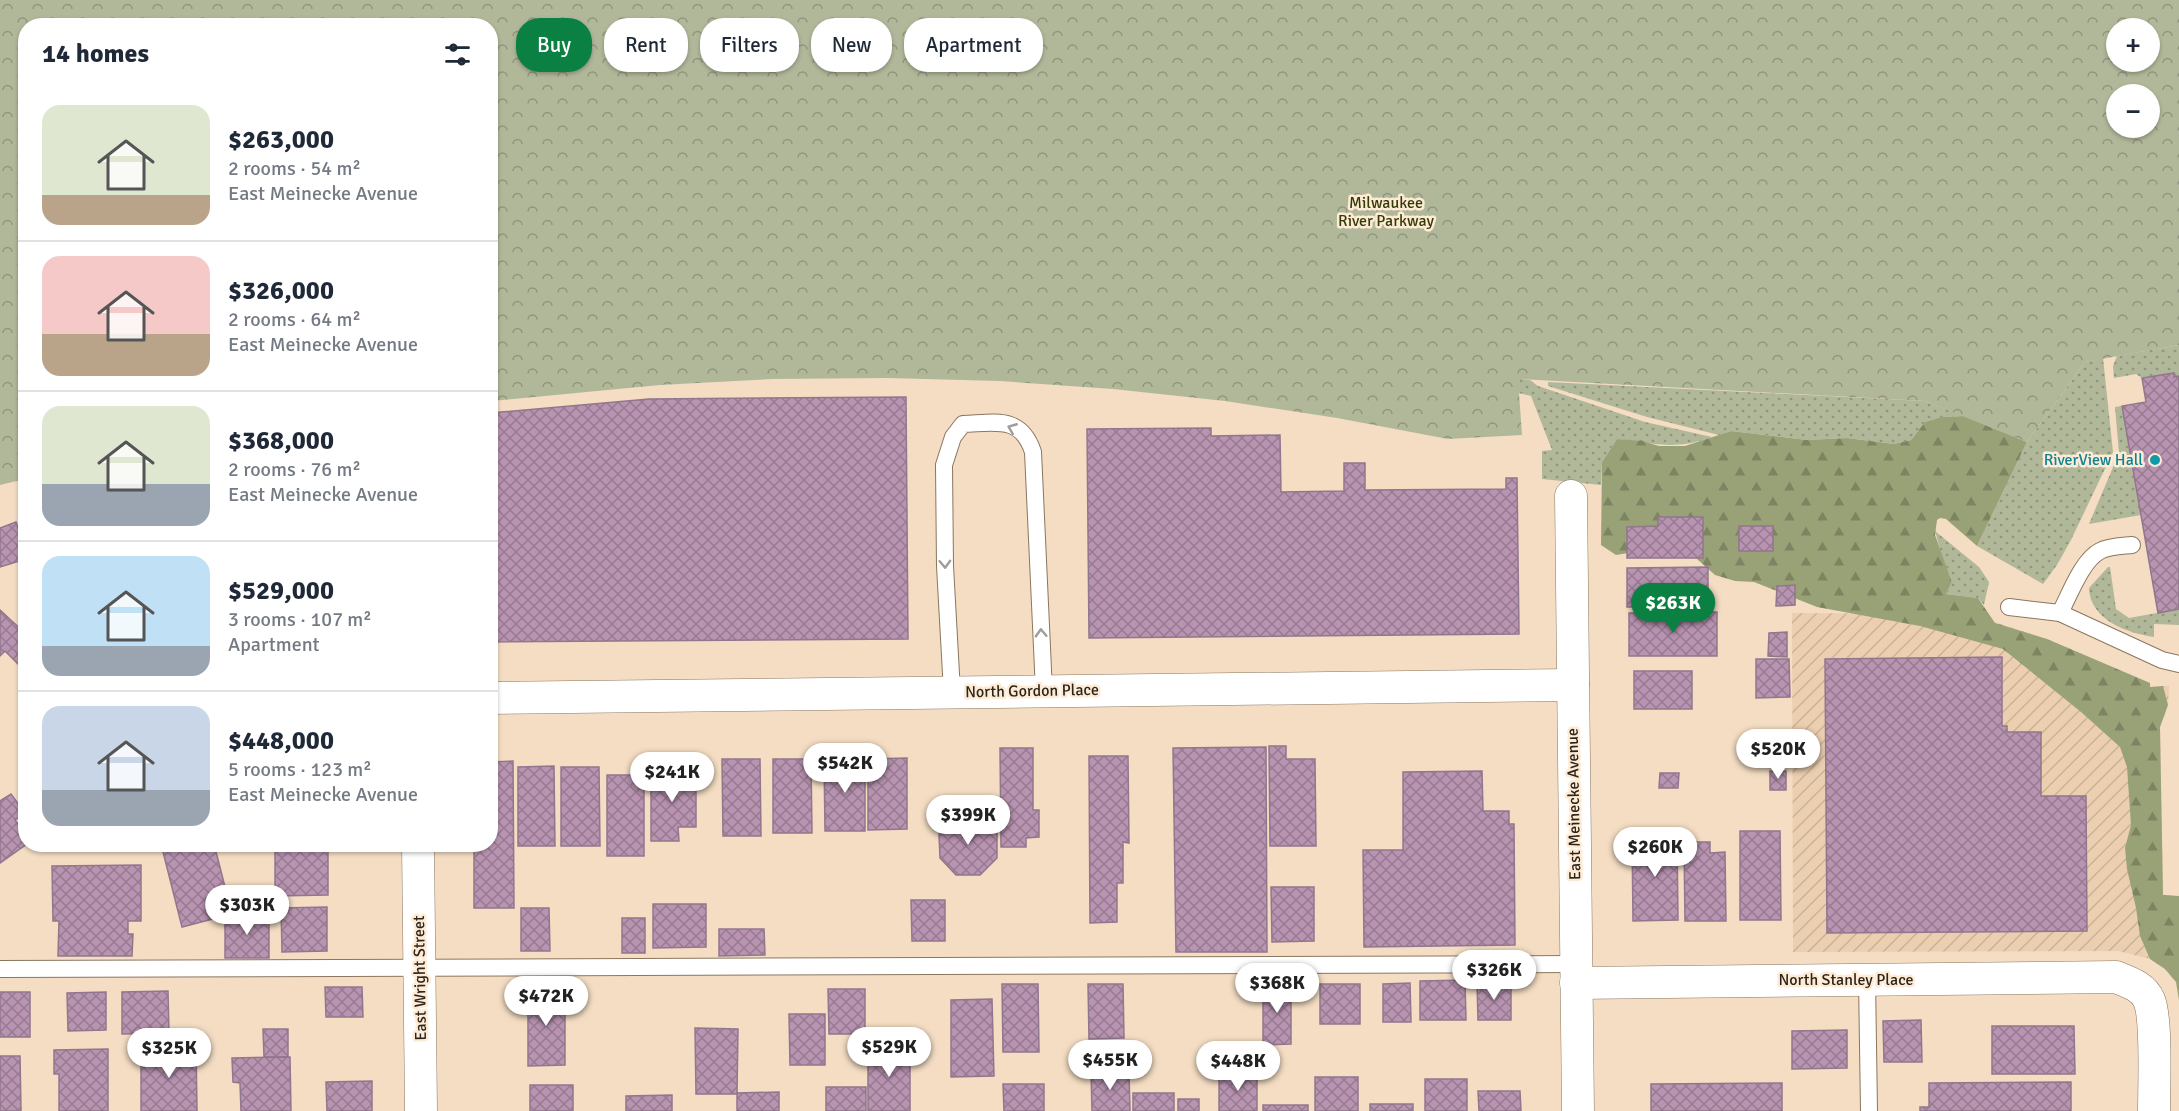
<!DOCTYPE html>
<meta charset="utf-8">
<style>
:root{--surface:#fff;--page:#f2f2f3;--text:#1f2937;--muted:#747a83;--line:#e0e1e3;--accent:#0b8043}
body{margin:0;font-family:Signika,sans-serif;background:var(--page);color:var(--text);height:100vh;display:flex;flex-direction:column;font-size:22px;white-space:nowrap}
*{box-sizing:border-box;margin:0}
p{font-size:20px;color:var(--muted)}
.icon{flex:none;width:33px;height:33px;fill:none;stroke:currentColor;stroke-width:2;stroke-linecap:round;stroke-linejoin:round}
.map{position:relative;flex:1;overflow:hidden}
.sheet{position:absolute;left:18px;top:18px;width:480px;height:834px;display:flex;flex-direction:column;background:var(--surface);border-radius:24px;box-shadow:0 2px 4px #0004}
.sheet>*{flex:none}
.top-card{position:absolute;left:516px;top:18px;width:570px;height:54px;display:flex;gap:12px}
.fabs{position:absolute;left:2106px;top:18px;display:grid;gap:12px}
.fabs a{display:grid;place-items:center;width:54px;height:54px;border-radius:50%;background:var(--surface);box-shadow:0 2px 4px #0004;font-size:30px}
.price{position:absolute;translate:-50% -51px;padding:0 14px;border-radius:21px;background:#fff;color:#222;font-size:20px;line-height:39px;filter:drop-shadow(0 2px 3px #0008)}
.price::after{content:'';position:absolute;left:50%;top:36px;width:18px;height:14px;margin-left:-9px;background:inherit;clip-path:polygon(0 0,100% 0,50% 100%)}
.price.selected{background:var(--accent);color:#fff}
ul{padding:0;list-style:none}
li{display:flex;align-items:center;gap:18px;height:150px;padding:0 24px}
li+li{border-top:2px solid var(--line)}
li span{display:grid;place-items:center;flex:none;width:168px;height:120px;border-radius:18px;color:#555}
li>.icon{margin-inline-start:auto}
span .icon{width:72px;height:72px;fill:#fffc;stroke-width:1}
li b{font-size:26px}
h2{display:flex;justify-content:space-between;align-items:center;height:72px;padding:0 24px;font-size:26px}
.tag{padding:0 21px;border-radius:24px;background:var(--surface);box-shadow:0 2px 4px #0004;font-size:21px;line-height:54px}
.tag.selected{background:var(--accent);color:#fff}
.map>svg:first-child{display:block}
.industrial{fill:url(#industrial-furrows)}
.grass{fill:url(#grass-dots)}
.forest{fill:url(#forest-firs)}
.park{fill:url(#park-crowns);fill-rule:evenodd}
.building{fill:url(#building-cross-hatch);stroke:#91778c;stroke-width:1.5}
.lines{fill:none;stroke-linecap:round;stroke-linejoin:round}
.service-casing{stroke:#8b765f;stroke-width:18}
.minor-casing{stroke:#8b765f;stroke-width:33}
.service{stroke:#fff;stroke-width:16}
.minor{stroke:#fff;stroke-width:32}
.oneway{stroke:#a09c98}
.culture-dot{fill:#0f9aa8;stroke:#feebd6;stroke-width:2}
.labels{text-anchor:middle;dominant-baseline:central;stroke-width:5;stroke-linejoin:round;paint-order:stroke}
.park-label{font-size:16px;fill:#333b06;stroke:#feebd6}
.culture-label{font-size:16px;fill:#0d838f;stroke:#feebd6;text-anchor:end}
.street-label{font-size:16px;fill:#2c241a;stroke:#feebd6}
</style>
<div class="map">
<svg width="2179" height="1111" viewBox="0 0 2179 1111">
<defs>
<pattern id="industrial-furrows" width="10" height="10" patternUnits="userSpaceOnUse" patternTransform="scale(1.5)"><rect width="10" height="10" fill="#eccfb0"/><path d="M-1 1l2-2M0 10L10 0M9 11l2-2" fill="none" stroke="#cbb297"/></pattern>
<pattern id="grass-dots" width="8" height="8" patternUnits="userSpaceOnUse" patternTransform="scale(1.5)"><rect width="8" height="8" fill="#b1b89a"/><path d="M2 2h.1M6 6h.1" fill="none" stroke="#90957d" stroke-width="1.8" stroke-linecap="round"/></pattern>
<pattern id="forest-firs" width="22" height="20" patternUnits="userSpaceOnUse" patternTransform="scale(1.5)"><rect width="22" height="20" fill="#99a277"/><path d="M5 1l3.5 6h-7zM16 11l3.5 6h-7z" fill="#7d8461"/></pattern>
<pattern id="park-crowns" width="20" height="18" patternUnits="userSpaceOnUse" patternTransform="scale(1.5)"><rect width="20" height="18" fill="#b1b89a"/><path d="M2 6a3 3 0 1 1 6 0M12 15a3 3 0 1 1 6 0" fill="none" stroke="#90957d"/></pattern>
<pattern id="building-cross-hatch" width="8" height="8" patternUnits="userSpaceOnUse" patternTransform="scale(1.5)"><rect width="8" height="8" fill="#b994b2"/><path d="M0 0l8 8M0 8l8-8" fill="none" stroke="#977990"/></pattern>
</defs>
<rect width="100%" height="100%" fill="#f4ddc3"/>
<polygon class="industrial" points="1792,613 1982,614 1995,622 2047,639 2150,683 2150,687 2169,686 2168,705 2160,727 2163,895 2176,982 2165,969 2150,959 2118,951 1793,952"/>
<g class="grass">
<polygon points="2179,345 2179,376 2174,377 2173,373 2142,378 2136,374 2114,378 2113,366 2117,356"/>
<polygon points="2103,358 2113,452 2071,540 2057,565 2043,584 1977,546 2027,442 2085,362"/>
<path d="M 1415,368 L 1530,380 L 1538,386 L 1645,422 L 1712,437 C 1674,451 1655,443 1617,439 L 1602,462 L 1601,485 L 1542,479 L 1542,451 L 1552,450 L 1531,396 Z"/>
<polygon points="1548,382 1925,401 1964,416 1941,417 1925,422 1911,440 1894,444 1847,438 1807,440 1731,431 1719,435 1647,417 1548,386"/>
<polygon points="2122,406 2141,515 2089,524 2119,453 2115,407"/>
<polygon points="1935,531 1979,567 1989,582 1984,605 1978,598 1946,594 1952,582 1941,553"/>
<path d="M 2108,567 L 2110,567 L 2116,609 L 2129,618 L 2179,609 L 2179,625 L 2154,624 L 2154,637 C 2127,633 2090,620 2089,588 Z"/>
</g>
<polygon class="forest" points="1964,416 2027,442 1977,546 1946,519 1940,518 1937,520 1935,535 1952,582 1946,594 1978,598 1995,623 2047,639 2150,683 2150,687 2163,686 2168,705 2160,727 2163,895 2179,896 2179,1000 2176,982 2165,969 2150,959 2140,936 2136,908 2127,869 2125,848 2131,825 2127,767 2120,747 2081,712 2003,649 1920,626 1817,607 1754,582 1735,581 1715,575 1688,551 1671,546 1616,555 1601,545 1602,462 1617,439 1642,441 1659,446 1685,446 1731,431 1807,440 1847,438 1894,444 1911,440 1925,422 1941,417"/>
<path class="park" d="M 0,0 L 2179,0 L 2179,345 L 2085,362 L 2027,442 L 1925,401 L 1518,379 L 1522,435 L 1448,439 L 1337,418 L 1225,401 L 1113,389 L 1000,381 L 887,378 L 773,379 L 660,385 L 491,401 L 490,26 L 26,26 L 25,479 L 0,485 ZM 2116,28 L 2150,28 L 2150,62 L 2116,62 ZM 2116,94 L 2150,94 L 2150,128 L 2116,128 Z"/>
<g class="building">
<polygon points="2174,373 2174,377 2179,376 2179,609 2158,613 2122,406 2146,402 2142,378"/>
<polygon points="906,397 908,639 490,642 490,413 649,399"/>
<polygon points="1211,428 1211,436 1280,435 1281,492 1344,491 1344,463 1365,463 1365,490 1506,489 1506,478 1517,478 1519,634 1089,638 1087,429"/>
<polygon points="1658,517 1703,517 1703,558 1627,558 1627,527 1658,526"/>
<polygon points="16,522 26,551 26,559 0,567 0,528"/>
<rect x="1739" y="526" width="34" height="25"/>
<polygon points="1708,567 1708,606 1627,607 1627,568"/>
<polygon points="1795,585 1795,605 1776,606 1777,586"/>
<polygon points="0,610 26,634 26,656 18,664 5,651 0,656"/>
<polygon points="1717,612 1717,656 1629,656 1629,613"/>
<polygon points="1787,632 1787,657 1768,656 1769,633"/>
<polygon points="2002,657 2002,726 2007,726 2007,732 2041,732 2041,796 2086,796 2087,931 1827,933 1825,659"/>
<polygon points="1756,659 1789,659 1790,697 1756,698"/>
<rect x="1634" y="671" width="58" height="38"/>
<polygon points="1269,746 1286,746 1286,759 1315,759 1316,846 1270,846"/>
<polygon points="1266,747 1267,952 1176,952 1173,748"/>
<polygon points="1000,748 1033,748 1033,810 1039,810 1039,837 1026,838 1026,847 1001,847"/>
<polygon points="1089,756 1128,756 1129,843 1123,842 1123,883 1117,883 1117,922 1090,923"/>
<polygon points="824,758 865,758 865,831 825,831"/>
<polygon points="907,758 907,829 868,830 868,759"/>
<polygon points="722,759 760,759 761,836 723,836"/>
<polygon points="773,759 811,759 812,833 773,833"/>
<polygon points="513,761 514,908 474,908 474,844 490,844 490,762"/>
<polygon points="554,766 555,846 518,846 518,767"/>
<polygon points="561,767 599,767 600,846 561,846"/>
<polygon points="651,769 696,769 696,827 678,827 679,841 651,841"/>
<polygon points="1482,771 1483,811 1509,811 1509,824 1514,824 1515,945 1364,947 1363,850 1403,850 1403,772"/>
<rect x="1770" y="771" width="16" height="19"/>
<polygon points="1660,773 1679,773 1678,788 1659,788"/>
<rect x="607" y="775" width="37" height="81"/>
<polygon points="11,794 25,813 15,820 26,836 26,844 27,844 0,863 0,801"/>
<polygon points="956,817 982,817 997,832 997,858 980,875 956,875 940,858 939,834"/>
<polygon points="1740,831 1780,831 1781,920 1740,920"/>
<polygon points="1677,834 1678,920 1633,921 1632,835"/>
<polygon points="1684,842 1710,842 1710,853 1725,852 1726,921 1685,921"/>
<polygon points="161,844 214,844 232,914 182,927"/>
<polygon points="275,844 328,844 328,895 275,896"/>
<polygon points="141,865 141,921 128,921 128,934 133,934 132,956 58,956 59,921 53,921 52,866"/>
<polygon points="1271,887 1314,887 1314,941 1272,942"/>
<polygon points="911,900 945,900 945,941 912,941"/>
<polygon points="653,904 706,904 706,947 653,948"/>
<polygon points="327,907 327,951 282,952 281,908"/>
<polygon points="521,908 549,908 550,951 521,951"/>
<polygon points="269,914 269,958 225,958 225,915"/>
<rect x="622" y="918" width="23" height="35"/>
<polygon points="719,929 764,929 765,955 719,956"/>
<polygon points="1465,980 1466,1020 1420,1020 1420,981"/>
<polygon points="1291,982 1291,1044 1263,1045 1263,983"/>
<polygon points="1511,982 1511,1020 1478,1020 1477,983"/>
<polygon points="1410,983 1411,1022 1383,1022 1383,984"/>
<polygon points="1002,984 1038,984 1039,1052 1003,1052"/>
<polygon points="1088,984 1123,984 1124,1038 1089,1039"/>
<rect x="1320" y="984" width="40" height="40"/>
<polygon points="325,987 362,987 363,1017 326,1017"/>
<polygon points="528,989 565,989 565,1065 528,1066"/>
<polygon points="828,989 865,989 865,1034 829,1034"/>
<polygon points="168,991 169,1033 122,1034 122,992"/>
<rect x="0" y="992" width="30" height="45"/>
<polygon points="106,992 106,1030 68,1031 67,993"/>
<polygon points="992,999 994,1076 951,1077 951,1000"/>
<polygon points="789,1014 825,1014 825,1065 790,1065"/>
<polygon points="1921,1020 1922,1062 1884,1062 1883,1021"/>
<polygon points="1992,1026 2074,1026 2075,1074 1992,1074"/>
<polygon points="695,1028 738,1029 737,1094 696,1094"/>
<polygon points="263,1029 288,1029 288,1057 264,1057"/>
<polygon points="1847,1030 1847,1068 1792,1069 1792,1031"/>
<polygon points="910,1045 910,1111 868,1111 868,1046"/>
<polygon points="196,1046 197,1111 141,1111 141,1047"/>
<polygon points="108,1049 108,1111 59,1111 59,1074 54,1074 54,1050"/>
<polygon points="0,1056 20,1056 21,1111 0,1111"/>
<polygon points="290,1057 291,1111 241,1111 240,1083 233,1082 232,1058"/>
<polygon points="1091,1072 1129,1072 1130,1111 1092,1111"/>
<polygon points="1257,1072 1257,1111 1219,1111 1219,1073"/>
<rect x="1315" y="1077" width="43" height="34"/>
<rect x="1425" y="1079" width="42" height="32"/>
<polygon points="372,1081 372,1111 327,1111 326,1082"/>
<polygon points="2071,1082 2071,1111 1920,1111 1920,1107 1929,1107 1929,1083"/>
<polygon points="1782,1083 1782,1111 1651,1111 1651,1084"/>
<polygon points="1003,1084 1044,1084 1044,1111 1004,1111"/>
<rect x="530" y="1085" width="43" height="26"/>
<rect x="826" y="1087" width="40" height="24"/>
<polygon points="1478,1091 1520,1091 1521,1111 1479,1111"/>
<polygon points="779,1092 779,1111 737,1111 737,1093"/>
<rect x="1133" y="1093" width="41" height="18"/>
<polygon points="672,1095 672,1111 626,1111 626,1096"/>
<rect x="1178" y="1099" width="21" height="12"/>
<rect x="1370" y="1104" width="43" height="7"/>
<rect x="1263" y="1105" width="45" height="6"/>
</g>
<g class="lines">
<g class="service-casing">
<g id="service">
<polyline points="2009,607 2060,613 2162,660 2179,664"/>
<path d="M 2060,613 C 2069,596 2082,560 2100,551 C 2109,546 2123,546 2132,545"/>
<path d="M 952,692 L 945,566 L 944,465 L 953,437 L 963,424 C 995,423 1021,415 1033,452 L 1044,691"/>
<polyline points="0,969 1576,964"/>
<polyline points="1867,979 1869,1111"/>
</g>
</g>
<g class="minor-casing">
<g id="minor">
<polyline points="1571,496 1578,1111"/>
<polyline points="490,698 1573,685"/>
<polyline points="418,844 421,1111"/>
<path d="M 1576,983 L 2116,977 C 2128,982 2143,986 2149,1000 C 2157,1018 2154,1087 2154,1111"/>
</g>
</g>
<use href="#service" class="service"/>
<use href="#minor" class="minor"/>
</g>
<defs><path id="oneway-chevron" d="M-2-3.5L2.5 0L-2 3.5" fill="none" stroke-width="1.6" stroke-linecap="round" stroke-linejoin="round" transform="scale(1.5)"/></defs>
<g class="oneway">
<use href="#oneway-chevron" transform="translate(1012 428) rotate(-158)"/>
<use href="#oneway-chevron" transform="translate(945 564) rotate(88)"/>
<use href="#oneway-chevron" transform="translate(1041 633) rotate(-92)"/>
</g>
<circle class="culture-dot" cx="2155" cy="460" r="6"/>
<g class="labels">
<g class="park-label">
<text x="1386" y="203">Milwaukee<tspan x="1386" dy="18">River Parkway</tspan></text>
</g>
<g class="culture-label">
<text x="2143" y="460">RiverView Hall</text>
</g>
<g class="street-label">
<text transform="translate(1032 691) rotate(-1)">North Gordon Place</text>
<text transform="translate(1574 804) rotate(-91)">East Meinecke Avenue</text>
<text transform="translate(420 978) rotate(-91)">East Wright Street</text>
<text x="1846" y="980">North Stanley Place</text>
</g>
</g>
</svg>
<div class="fabs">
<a>+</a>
<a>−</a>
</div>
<b class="price selected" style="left:1673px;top:634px">$263K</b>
<b class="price" style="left:1778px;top:780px">$520K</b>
<b class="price" style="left:845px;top:794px">$542K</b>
<b class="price" style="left:672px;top:803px">$241K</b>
<b class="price" style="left:968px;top:846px">$399K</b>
<b class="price" style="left:1655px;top:878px">$260K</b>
<b class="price" style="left:247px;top:936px">$303K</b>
<b class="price" style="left:1494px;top:1001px">$326K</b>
<b class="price" style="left:1277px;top:1014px">$368K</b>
<b class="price" style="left:546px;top:1027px">$472K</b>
<b class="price" style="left:889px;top:1078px">$529K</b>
<b class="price" style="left:169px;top:1079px">$325K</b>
<b class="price" style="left:1110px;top:1091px">$455K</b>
<b class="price" style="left:1238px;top:1092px">$448K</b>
<div class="top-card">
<a class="tag selected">Buy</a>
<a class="tag">Rent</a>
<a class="tag">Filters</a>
<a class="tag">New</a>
<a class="tag">Apartment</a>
</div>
<section class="sheet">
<h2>14 homes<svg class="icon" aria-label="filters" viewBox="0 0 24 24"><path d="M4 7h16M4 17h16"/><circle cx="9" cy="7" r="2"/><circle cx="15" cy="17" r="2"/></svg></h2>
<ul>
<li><span style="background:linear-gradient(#dfe7d0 75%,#b9a48a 0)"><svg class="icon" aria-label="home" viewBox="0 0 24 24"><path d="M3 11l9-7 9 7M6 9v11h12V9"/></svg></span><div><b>$263,000</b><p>2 rooms · 54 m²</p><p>East Meinecke Avenue</p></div></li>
<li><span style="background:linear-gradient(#f6c9c9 65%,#b9a48a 0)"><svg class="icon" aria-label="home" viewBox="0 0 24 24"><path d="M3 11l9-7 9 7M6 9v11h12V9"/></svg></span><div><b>$326,000</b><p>2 rooms · 64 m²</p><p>East Meinecke Avenue</p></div></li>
<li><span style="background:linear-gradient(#dfe7d0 65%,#9aa5b1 0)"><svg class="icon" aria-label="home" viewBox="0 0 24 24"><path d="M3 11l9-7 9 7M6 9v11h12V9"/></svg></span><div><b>$368,000</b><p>2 rooms · 76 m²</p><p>East Meinecke Avenue</p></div></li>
<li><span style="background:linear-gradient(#bfe0f5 75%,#9aa5b1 0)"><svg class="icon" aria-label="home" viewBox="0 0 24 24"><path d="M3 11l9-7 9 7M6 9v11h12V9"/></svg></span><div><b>$529,000</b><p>3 rooms · 107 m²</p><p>Apartment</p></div></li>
<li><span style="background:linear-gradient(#c9d6e8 70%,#9aa5b1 0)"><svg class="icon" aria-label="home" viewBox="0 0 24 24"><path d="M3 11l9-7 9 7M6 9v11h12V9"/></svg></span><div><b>$448,000</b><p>5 rooms · 123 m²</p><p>East Meinecke Avenue</p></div></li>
</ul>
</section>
</div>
